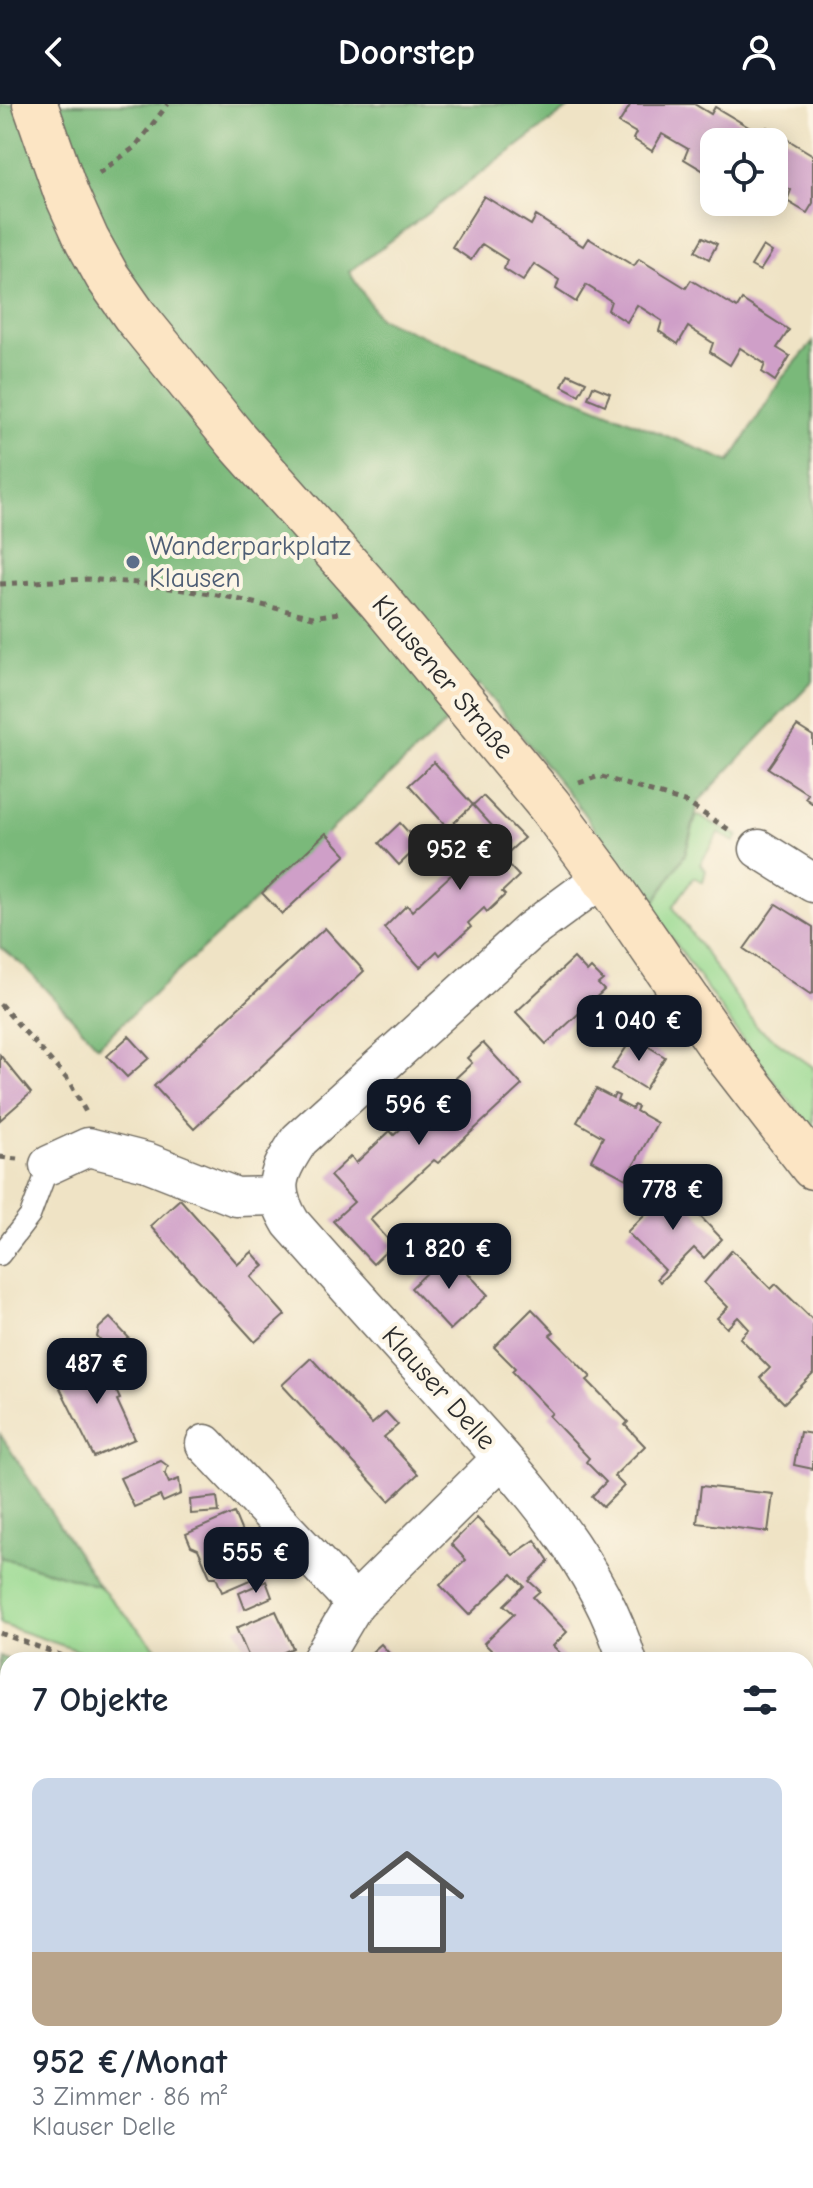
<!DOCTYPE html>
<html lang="de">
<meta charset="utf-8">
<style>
:root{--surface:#fff;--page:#f2f2f3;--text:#1f2937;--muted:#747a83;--line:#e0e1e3;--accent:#111827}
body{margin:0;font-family:"Comic Neue",sans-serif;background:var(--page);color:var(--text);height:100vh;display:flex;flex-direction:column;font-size:30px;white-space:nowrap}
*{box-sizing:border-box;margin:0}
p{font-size:26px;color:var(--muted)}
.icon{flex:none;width:44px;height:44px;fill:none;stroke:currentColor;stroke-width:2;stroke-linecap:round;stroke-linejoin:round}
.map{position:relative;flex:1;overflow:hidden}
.side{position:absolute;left:0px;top:1548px;width:814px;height:536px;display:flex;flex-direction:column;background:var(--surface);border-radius:24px 24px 0 0;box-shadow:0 4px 20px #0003}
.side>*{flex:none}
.tools{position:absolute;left:700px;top:24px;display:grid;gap:16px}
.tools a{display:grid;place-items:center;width:88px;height:88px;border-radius:16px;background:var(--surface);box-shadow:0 4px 20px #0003;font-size:40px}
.price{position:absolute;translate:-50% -68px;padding:0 18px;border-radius:16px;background:var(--accent);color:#fff;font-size:26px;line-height:52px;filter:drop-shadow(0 2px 4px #0008)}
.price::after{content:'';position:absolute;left:50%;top:48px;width:24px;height:18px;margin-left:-12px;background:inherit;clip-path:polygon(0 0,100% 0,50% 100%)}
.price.current{background:#222;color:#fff}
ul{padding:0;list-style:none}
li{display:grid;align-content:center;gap:16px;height:424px;padding:0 32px}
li+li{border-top:2px solid var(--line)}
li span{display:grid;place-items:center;height:248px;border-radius:16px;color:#555}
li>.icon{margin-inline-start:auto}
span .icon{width:144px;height:144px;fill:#fffc;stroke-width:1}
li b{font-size:34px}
h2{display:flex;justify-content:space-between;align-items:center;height:96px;padding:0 32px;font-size:34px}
header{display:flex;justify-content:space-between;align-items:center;height:104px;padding:0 32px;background:var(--accent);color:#fff;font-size:36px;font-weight:800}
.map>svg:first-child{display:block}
.green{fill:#98d990;stroke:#62825e;stroke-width:2}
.forest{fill:#7ab97a;stroke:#527252;stroke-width:2}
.building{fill:#cf9fc8}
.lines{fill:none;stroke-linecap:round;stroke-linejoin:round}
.service-casing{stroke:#706b61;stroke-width:23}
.minor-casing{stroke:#706b61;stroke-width:41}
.secondary-casing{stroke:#706b61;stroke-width:47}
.path{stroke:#706b61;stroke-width:5;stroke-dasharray:6 6;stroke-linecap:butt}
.service{stroke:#fff;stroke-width:20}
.minor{stroke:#fff;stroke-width:38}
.secondary{stroke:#fce5c4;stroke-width:44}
.service-dot{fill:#5c6f8a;stroke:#fcf5e5;stroke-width:3}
.labels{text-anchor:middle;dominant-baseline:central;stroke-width:8;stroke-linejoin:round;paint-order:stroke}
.service-label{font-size:28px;fill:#4e5e75;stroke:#fcf5e5;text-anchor:start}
.street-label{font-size:28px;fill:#2b2b2b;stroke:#fcf5e5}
</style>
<header><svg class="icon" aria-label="back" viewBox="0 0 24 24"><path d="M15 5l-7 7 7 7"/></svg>Doorstep<svg class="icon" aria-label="person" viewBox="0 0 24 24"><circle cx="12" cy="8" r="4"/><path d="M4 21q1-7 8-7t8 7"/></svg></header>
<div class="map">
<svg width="813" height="2084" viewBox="0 0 813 2084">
<rect width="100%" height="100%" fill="#fcf5e5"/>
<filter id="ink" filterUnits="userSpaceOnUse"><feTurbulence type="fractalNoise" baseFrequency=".0125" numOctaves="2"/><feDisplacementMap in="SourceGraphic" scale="16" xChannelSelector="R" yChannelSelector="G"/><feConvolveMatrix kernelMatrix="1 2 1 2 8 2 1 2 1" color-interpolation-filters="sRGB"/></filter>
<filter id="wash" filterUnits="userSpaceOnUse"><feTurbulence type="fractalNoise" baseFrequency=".006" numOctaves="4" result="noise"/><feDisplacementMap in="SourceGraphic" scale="32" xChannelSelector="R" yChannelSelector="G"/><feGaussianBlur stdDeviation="1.8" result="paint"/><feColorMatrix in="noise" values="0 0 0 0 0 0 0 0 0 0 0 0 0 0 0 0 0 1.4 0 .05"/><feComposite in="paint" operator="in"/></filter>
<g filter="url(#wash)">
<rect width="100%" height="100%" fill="#efe3c5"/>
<g class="green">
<polygon points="697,711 738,732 734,738 719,729 700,760 706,766 703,778 694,773 673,803 757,923 813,963 813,1027 751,948 651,804 685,750"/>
<polygon points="0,1453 99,1482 167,1556 105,1556 0,1520"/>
</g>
<g class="forest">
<polygon points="0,0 574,0 349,168 379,214 730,358 782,274 813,238 813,577 699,697 685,750 651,804 574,696 479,580 444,621 98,942 25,863 0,843"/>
<polygon points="0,1330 99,1482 0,1453"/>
<polygon points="0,1552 9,1556 8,1626 0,1627"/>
</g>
<g id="blocks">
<g class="building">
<polygon points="631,0 694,0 711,10 715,3 762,31 767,23 813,51 813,99 807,109 787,97 791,86 774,76 774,38 714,38 714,50 704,67 684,55 688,45 662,30 652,47 633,35 636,29 619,19"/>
<polygon points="484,92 531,121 536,112 583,142 588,134 634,162 639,155 686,184 691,176 737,204 742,196 789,226 777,244 790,252 775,277 762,268 765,260 740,244 730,261 710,248 713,239 688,223 678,240 659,227 662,217 637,201 627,218 608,206 611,197 586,181 576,198 556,185 559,176 534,160 523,177 504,165 507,156 482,140 471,156 452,143"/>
<polygon points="703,133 717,140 709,155 695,147"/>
<polygon points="763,142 772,148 760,167 751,162"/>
<polygon points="568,270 586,278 579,291 562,282"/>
<polygon points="593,282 610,289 605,301 588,294"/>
<polygon points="797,622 813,632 813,700 805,694 808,690 768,664"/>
<polygon points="434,658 473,701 448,724 409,681"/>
<polygon points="483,692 524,734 502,754 519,772 502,788 505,791 487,808 484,804 468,819 471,823 440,851 437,847 420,863 384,824 407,801 412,807 452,770 447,765 493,723 473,701"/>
<polygon points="400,719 420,741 399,761 379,739"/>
<polygon points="326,729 346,751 282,810 262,789"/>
<polygon points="776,800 813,823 813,889 810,890 744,845"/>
<polygon points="325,824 364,867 194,1025 154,982"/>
<polygon points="574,854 587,868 591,864 603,876 598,880 604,886 546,940 516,908"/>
<polygon points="129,932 149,954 127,973 107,952"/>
<polygon points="633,933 665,953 645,985 612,965"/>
<polygon points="483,939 522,981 438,1059 434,1056 370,1115 393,1141 373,1160 333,1117 354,1098 330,1072 351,1052 356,1059 390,1027 394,1031 472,959 467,954"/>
<polygon points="0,951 31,989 0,1016"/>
<polygon points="596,985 613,994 615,990 619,992 617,997 632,1005 634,1001 638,1003 636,1007 657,1019 626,1075 591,1056 603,1033 577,1018"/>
<polygon points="672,1083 722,1135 704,1154 694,1144 660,1178 657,1174 665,1166 627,1128"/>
<polygon points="180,1095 238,1160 252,1148 264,1162 251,1173 285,1211 255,1238 150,1122"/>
<polygon points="732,1146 771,1185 776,1180 813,1216 813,1270 784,1299 760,1274 770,1264 740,1234 749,1225 738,1213 727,1224 717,1214 728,1203 704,1179"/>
<polygon points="449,1148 488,1191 450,1226 411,1184"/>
<polygon points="532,1205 554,1228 550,1231 591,1273 587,1276 628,1318 625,1321 645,1342 614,1372 624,1382 603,1403 592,1392 606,1378 586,1358 589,1354 549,1312 552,1309 512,1267 515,1264 494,1243"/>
<polygon points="110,1214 129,1234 112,1249 97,1233 99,1224"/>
<polygon points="311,1254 372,1320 386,1308 398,1321 384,1333 418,1370 389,1397 282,1281"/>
<polygon points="102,1255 108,1268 116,1265 122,1279 114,1282 120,1295 117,1296 135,1335 94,1353 56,1276 69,1270 70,1263 77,1260 83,1264"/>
<polygon points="800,1328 813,1330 813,1365 794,1361"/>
<polygon points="161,1357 168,1362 165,1370 169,1379 179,1375 181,1390 163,1398 160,1392 134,1403 120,1374"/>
<polygon points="701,1382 773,1390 768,1428 697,1419"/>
<polygon points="217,1393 219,1408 191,1410 190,1396"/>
<polygon points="234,1409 247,1440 254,1437 268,1468 222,1488 216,1473 210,1473 198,1445 191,1442 186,1430"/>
<polygon points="477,1414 513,1451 535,1436 549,1457 529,1477 540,1487 533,1493 567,1528 553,1542 567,1556 501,1556 484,1539 514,1510 504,1501 524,1482 512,1470 469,1511 440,1481 466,1456 451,1440"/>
<polygon points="266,1477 272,1493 245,1505 239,1489"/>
<polygon points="276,1507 293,1544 267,1556 250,1556 236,1524"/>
<polygon points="381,1540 395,1556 363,1556"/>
<polygon points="8,1709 8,1765 0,1767 0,1711"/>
<polygon points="8,1923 8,1965 0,1956 0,1929"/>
<polygon points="175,2076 199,2076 202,2084 169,2084 177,2080"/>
<polygon points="394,2076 447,2076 449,2084 396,2084"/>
<polygon points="467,2076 502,2076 502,2077 469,2084"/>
</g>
</g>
</g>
<g filter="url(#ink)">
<use href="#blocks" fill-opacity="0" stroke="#706b61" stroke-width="2"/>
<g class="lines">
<g class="service-casing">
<polyline id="service" points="0,1151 30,1112 49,1061"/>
</g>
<g class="minor-casing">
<g id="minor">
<polyline points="759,745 813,779"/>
<path d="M 603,773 L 530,827 L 299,1036 C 278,1069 269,1083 291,1119 C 342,1177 394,1234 446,1292 C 517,1370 596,1452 627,1556"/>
<polyline points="49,1061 88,1043 147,1058 236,1093 278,1092"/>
<polyline points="205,1340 355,1499"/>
<polyline points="321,1556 355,1499 502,1354"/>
<polyline points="0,1803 8,1799"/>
<polyline points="806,1879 813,1877"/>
<polyline points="303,2084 312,2076"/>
</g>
</g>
<g class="secondary-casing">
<polyline id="secondary" points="35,0 66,89 87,136 107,172 135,212 237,337 378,495 549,701 603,773 724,948 813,1063"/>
</g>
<g class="path">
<polyline points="99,69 135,43 168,0"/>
<polyline points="0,480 87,475 137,479 224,492 313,513 339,509"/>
<polyline points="579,679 599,672 687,699 731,727"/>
<polyline points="0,900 69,977 88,1012"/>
<polyline points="0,1053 17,1055"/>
<polyline points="0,1529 74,1556"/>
</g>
<use href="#service" class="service"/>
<use href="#minor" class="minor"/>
<use href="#secondary" class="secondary"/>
</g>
</g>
<circle class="service-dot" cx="133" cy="458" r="8"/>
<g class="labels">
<g class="service-label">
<text x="149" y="442">Wanderparkplatz<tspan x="149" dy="32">Klausen</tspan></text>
</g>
<g class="street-label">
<text transform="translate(443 573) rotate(50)">Klausener Straße</text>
<text transform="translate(439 1284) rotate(48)">Klauser Delle</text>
</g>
</g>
</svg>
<div class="tools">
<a><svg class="icon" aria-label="locate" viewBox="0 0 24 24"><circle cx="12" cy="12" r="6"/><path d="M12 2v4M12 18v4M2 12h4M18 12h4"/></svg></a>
</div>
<b class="price current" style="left:460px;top:788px">952 €</b>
<b class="price" style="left:639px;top:959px">1 040 €</b>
<b class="price" style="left:419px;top:1043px">596 €</b>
<b class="price" style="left:673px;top:1128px">778 €</b>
<b class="price" style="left:449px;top:1187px">1 820 €</b>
<b class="price" style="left:97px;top:1302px">487 €</b>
<b class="price" style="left:256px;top:1491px">555 €</b>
<section class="side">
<h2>7 Objekte<svg class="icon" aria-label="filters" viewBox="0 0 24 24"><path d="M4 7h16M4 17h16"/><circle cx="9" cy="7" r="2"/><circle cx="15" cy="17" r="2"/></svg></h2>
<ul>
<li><span style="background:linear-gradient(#c9d6e8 70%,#b9a48a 0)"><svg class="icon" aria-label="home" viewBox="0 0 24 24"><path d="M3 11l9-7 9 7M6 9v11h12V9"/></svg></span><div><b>952 €/Monat</b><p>3 Zimmer · 86 m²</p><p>Klauser Delle</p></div></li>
</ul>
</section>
</div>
